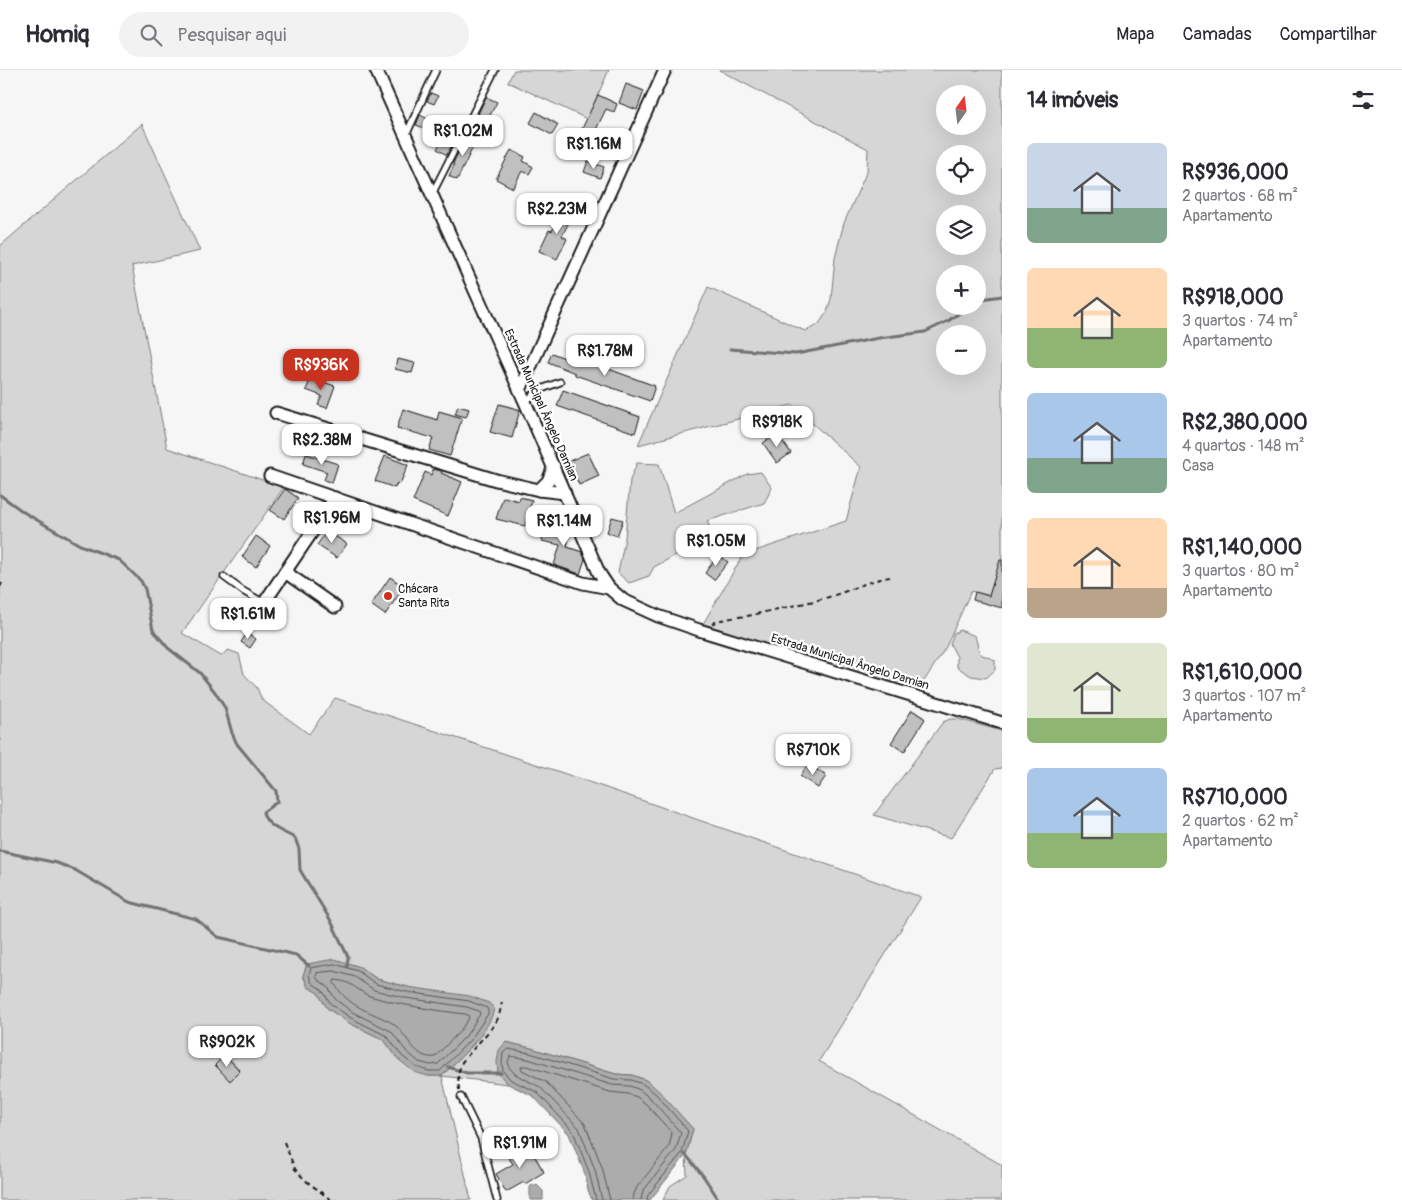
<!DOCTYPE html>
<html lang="pt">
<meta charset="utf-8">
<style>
:root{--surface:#fff;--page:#f2f2f3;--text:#2b2b33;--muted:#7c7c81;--line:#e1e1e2;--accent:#c8321e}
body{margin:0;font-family:Pangolin,sans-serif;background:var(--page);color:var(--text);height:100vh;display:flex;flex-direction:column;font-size:19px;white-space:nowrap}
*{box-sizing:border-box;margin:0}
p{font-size:16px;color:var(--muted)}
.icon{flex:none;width:28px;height:28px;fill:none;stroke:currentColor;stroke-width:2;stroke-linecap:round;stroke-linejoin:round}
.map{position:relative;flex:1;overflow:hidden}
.drawer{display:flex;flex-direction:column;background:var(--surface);width:400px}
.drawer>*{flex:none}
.needle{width:32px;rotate:14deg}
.tools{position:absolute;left:936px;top:15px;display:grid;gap:10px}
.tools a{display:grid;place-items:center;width:50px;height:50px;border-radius:50%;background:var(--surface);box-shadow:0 5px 20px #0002;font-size:25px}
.price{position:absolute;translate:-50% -42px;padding:0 11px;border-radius:10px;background:#fff;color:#222;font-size:16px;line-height:32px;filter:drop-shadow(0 1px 2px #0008)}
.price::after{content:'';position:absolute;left:50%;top:30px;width:15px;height:11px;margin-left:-8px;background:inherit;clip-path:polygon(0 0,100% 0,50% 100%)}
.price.selected{background:var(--accent);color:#fff}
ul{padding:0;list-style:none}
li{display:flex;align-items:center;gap:15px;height:125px;padding:0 25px}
li span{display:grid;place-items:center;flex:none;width:140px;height:100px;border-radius:8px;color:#555}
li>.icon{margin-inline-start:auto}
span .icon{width:60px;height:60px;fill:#fffc;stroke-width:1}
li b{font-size:21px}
h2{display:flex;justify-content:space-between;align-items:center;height:60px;padding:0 25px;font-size:21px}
header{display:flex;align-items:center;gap:30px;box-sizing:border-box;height:70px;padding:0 25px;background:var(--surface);border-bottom:1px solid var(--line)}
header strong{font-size:24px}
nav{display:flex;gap:28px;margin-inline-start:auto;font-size:18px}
.search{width:350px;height:45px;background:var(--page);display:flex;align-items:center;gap:12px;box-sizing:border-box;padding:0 18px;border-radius:28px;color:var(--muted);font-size:19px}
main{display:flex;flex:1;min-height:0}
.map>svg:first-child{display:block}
.green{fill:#d6d6d6;stroke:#797979;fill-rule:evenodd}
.water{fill:#acacac;stroke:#727272}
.shadow{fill:#0003}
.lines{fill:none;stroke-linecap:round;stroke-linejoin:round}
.shore{stroke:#565656;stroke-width:1}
.stream{stroke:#727272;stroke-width:3}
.building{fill:#c0c0c0;stroke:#1c1c1c}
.service-casing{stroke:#1c1c1c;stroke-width:9}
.minor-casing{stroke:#1c1c1c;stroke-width:15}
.path{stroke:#1c1c1c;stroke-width:2;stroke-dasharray:5 4;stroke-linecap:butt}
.service{stroke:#fff;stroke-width:5.5}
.minor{stroke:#fff;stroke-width:11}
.poi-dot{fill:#c8321e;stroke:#fff;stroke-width:2}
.labels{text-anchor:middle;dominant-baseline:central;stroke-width:4.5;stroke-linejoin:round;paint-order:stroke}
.street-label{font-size:12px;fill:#1c1c1c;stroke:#fff}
.poi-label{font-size:12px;fill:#1c1c1c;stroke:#fff;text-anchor:start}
</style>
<header>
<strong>Homiq</strong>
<div class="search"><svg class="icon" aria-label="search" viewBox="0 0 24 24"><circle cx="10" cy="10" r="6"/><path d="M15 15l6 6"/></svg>Pesquisar aqui</div>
<nav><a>Mapa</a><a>Camadas</a><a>Compartilhar</a></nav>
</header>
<main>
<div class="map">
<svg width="1002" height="1130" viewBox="0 0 1002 1130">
<rect width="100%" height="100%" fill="#f6f6f6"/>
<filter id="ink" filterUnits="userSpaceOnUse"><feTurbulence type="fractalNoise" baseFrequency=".02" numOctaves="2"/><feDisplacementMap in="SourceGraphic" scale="10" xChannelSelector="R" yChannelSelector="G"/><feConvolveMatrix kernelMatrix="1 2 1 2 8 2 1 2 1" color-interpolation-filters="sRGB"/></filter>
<g filter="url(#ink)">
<g class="green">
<polygon points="514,0 609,0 587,49 508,12"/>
<path d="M 719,0 L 1002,0 L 1002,505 L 996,504 L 989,526 L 971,521 L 946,577 L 917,622 L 812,590 L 703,554 L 743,485 L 846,451 L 861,397 L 792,335 L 638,375 L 708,217 L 805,261 L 818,255 L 827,242 L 831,229 L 835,188 L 840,168 L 844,153 L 867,101 L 868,79 ZM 945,24 L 978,24 L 978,56 L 945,56 ZM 945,84 L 978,84 L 978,116 L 945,116 ZM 945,144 L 978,144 L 978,176 L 945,176 ZM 945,204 L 978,204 L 978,236 L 945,236 ZM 945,264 L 978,264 L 978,296 L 945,296 Z"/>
<path d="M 142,54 L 200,181 L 132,196 L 167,378 L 284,417 L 182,563 L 221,586 L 228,580 L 239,584 L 244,604 L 257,618 L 262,630 L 309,664 L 335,628 L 557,701 L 921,827 L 819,991 L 1002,1095 L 1002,1130 L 663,1130 L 670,1116 L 687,1105 L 686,1085 L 693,1059 L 646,1010 L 632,1005 L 616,1004 L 531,978 L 506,972 L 498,1003 L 508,1014 L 442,1006 L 471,1130 L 0,1130 L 0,176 ZM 348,893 L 360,897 L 377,909 L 408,917 L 475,973 L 442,1006 L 428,1006 L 398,989 L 384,970 L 349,953 L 327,938 L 318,923 L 308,917 L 303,906 L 307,894 Z"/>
<polygon points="637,393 659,394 674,443 747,404 761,402 772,418 764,433 707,451 711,460 713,469 706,476 700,472 654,497 649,506 629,513 618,503 625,468 630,410"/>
<polygon points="960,560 975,566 980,584 995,590 995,600 986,608 971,606 957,597 957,587 950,574 954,563"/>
<polygon points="950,649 958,649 1002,661 1002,698 995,699 951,768 874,745 943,652"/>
</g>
<g class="water">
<path d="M 335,889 L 360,897 L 377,909 L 408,917 L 470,926 L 489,933 L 494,938 C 491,961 458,989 442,1006 L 428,1006 L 414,1002 L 398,989 L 384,970 L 349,953 L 327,938 L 318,923 L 308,917 L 303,905 L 307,894 Z"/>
<polygon points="506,972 531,978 615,1004 632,1005 646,1010 659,1021 693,1059 686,1085 650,1130 592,1130 588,1120 585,1104 569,1064 533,1026 508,1014 498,1003 497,992 499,980"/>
<polygon points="532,1115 537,1115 543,1121 543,1130 530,1130 530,1117"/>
</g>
<g class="shadow">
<polygon points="628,14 644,20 637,37 627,15"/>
<polygon points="600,25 617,33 614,40 606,37 592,67"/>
<polygon points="538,42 558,53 552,63 537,43"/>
<polygon points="513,80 525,86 523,90 533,96 530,102 522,99 498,108"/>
<polygon points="567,135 575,138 562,165 567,167 558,187 550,161 551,160 554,161"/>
<polygon points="554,283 580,294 583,289 655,315 650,329 553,284"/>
<polygon points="399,288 415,293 412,302 396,298"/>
<polygon points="313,308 335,315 327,337 323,325 312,309"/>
<polygon points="565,320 641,346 635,361 564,321"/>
<polygon points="501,333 521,339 512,366 500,334"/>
<polygon points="460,336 469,338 467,345 462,345 450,384 435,368 404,340 405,339 438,349 441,341 456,345"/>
<polygon points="778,364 791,381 777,391 765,373"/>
<polygon points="308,383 339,394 332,412 328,401 307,384"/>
<polygon points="589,383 599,404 598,405 571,391"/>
<polygon points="387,386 408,394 401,411 386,387"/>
<polygon points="435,398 442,401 441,402 462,411 448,444 426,403 427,402 432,404"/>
<polygon points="287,419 298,427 284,447 272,439"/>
<polygon points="505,426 520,430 522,427 532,429 525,455 498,448"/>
<polygon points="548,451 571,456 568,476 582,481 585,487 580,502 547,452"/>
<polygon points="329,461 347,473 336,487 319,475"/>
<polygon points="258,466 270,475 256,495 244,487"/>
<polygon points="720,485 728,491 714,509 706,503"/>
<polygon points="392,507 404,516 385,543 373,535"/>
<polygon points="976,522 977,522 991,525 1002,537"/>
<polygon points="914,640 925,647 904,679 913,641"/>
<polygon points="810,694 826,704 818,716 802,706"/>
<polygon points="227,985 240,999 230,1009 216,995"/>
<polygon points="529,1075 544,1100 524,1110 511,1086"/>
</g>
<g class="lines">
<g class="shore">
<polygon points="335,894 358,901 376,914 407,922 469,931 487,938 488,940 488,944 471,969 440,1001 429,1001 416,997 402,986 387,966 351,948 331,934 322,920 312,913 309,905 311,898"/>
<polygon points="334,901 355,907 374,920 406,928 467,937 479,941 480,944 466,966 438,994 430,995 419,992 406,981 391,961 354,943 336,930 327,916 317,909 316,906 317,903"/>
<path d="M 335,910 C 354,911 358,923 373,927 C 404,936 434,940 465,944 L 468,945 L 469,948 L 460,961 L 435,987 C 416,990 408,967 397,957 C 393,952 386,950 380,947 C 360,938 346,933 334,913 Z"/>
<polyline points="596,1130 589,1102 573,1061 537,1022 511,1010 503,1001 502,992 503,983 508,979 530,983 614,1009 631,1010 643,1014 656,1024 688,1061 682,1083 648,1125 647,1130"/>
<polyline points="602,1130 595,1100 579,1058 540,1017 515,1004 509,997 508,992 510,986 528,989 612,1015 630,1016 640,1020 651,1029 681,1063 676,1080 643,1121 641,1130"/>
<polyline points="610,1130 602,1097 585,1054 546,1012 522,1000 521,998 522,996 527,996 610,1022 628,1024 637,1027 646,1034 672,1063 669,1077 637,1117 634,1124 633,1130"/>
</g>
<g class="stream">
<polyline points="978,231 982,229 1002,226"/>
<polyline points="730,279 796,284 879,268 925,262 948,251 969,236"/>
<path d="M 0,425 L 25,443 L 80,475 L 119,490 L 141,511 L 145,519 L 153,560 L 168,578 L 200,603 L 215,622 L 225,638 L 232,663 L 237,674 L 276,721 L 277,732 L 263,742 C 265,756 284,762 295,768 L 299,779 L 300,800 L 331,851 L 348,887 L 347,897"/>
<polyline points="0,781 57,793 75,800 129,832 196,849 218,867 296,885 309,896"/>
<polyline points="448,997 467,1003 501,1003"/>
<polyline points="684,1084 686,1085 704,1107 719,1130"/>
</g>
</g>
<g class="building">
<polygon points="626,14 644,21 637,40 619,33"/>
<polygon points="431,23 438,26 434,34 427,31"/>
<polygon points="598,25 617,34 614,42 606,39 592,68 580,63"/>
<polygon points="486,27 497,32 488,49 478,44"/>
<polygon points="536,42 558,55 552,65 530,53"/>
<polygon points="420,45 428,49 424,58 416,55"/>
<polygon points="453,50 462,54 447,85 437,79"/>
<polygon points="467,65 477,69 457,110 449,106 454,95 453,94 455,89"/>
<polygon points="511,80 525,87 523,91 533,97 529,104 522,101 513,118 496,109"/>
<polygon points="588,91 604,97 600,108 584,102"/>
<polygon points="565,135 575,140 562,166 567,169 557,189 539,181 549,160 552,161"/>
<polygon points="552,283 579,294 581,289 655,316 650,331 575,305 575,303 548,292"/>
<polygon points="397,289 415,293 412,303 395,299"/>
<polygon points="311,308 335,316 327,338 318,335 322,326 306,320"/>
<polygon points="563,320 640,347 635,363 557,336"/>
<polygon points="499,334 520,340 512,368 490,362"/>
<polygon points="458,336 469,339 466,347 455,344"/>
<polygon points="403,339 437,350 439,341 462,348 450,386 429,380 433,368 397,358"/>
<polygon points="777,364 791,383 777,393 763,373"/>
<polygon points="588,383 599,406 579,415 569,391"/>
<polygon points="306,384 338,394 332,413 324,410 327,402 303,394"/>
<polygon points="385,386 408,395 400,414 397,413 395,418 375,411"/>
<polygon points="433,399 442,401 441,403 462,412 448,446 413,431 425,402 431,405"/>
<polygon points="285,419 298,428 284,449 270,440"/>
<polygon points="503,427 519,431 520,427 532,430 525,456 496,449"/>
<polygon points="612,447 623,450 617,466 607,462"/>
<polygon points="546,451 571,456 567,477 582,482 585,489 580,504 554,495 560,475 542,471"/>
<polygon points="327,461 347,474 337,488 317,475"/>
<polygon points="256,466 270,476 256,497 242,487"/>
<polygon points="718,485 728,492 714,510 705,503"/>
<polygon points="1000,490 1002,490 1002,538 973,530 975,522 989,526"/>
<polygon points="390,507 404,517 385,545 371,535"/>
<polygon points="247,563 256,569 250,578 241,572"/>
<polygon points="912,640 925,649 904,682 891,673"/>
<polygon points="808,694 826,706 818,718 800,706"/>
<polygon points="225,985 240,1001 230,1011 215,995"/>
<polygon points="528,1075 544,1102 525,1114 524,1112 506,1122 496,1104 513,1094 508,1087"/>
</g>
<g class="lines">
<g class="service-casing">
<g id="service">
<polyline points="406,65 436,0"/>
<polyline points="432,124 495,0"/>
<polyline points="525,332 539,320 560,312"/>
<polyline points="224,507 243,521 264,533"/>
<polyline points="461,1027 481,1068 497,1130"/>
</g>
</g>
<g class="minor-casing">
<g id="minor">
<polyline points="376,0 525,332 599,503 609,518 623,530 658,546 699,560 1002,653"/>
<polyline points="520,320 665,0"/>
<polyline points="276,343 496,410 539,420 565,423"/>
<polyline points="270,406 583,513 609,518"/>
<polyline points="539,420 548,411 554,396"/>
<polyline points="285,502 335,537"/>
<polyline points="264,533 335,428"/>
</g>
</g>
<g class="path">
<polyline points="0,517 2,513"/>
<path d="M 712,554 C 719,548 743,547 753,545 C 779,538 806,534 832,526 C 851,520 870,510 890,507"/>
<polyline points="459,1020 458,1004 462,992 495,954 499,946 502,932"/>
<polyline points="284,1072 295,1099 305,1110 331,1130"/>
</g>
<use href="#service" class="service"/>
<use href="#minor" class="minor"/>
</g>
</g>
<circle class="poi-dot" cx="388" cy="526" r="5"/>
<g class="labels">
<g class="street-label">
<text transform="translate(541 335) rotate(66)">Estrada Municipal Ângelo Damian</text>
<text transform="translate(850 592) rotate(17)">Estrada Municipal Ângelo Damian</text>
</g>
<g class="poi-label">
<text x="398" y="519">Chácara<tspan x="398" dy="14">Santa Rita</tspan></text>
</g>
</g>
</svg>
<div class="tools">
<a><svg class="needle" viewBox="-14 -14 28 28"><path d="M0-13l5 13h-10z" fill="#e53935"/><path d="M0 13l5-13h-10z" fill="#7c7c81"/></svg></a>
<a><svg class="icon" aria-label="locate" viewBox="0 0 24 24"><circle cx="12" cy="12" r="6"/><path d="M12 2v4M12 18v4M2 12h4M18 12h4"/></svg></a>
<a><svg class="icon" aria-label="layers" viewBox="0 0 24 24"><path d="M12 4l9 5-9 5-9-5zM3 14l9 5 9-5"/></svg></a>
<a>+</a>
<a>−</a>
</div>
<b class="price" style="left:463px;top:87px">R$1.02M</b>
<b class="price" style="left:594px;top:100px">R$1.16M</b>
<b class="price" style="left:557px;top:165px">R$2.23M</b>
<b class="price" style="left:605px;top:307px">R$1.78M</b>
<b class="price selected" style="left:321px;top:321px">R$936K</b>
<b class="price" style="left:777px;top:378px">R$918K</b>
<b class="price" style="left:322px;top:396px">R$2.38M</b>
<b class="price" style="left:332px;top:474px">R$1.96M</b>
<b class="price" style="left:564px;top:477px">R$1.14M</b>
<b class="price" style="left:716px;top:497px">R$1.05M</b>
<b class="price" style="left:248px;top:570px">R$1.61M</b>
<b class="price" style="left:813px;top:706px">R$710K</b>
<b class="price" style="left:227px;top:998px">R$902K</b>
<b class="price" style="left:520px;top:1099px">R$1.91M</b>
</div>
<section class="drawer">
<h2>14 imóveis<svg class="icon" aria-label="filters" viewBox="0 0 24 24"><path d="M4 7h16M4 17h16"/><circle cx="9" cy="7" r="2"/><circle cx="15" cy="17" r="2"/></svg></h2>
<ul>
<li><span style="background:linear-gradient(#c9d6e8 65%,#7fa58c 0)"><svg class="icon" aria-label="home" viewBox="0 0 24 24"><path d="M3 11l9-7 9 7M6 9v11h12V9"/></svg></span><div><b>R$936,000</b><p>2 quartos · 68 m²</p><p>Apartamento</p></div></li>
<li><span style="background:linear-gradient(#ffd9b3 60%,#8fb573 0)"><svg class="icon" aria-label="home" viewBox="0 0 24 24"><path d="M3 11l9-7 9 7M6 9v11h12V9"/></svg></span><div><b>R$918,000</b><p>3 quartos · 74 m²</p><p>Apartamento</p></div></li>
<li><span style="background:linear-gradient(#a9c7e8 65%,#7fa58c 0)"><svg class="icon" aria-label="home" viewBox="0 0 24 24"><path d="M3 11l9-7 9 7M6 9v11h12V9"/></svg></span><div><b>R$2,380,000</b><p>4 quartos · 148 m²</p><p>Casa</p></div></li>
<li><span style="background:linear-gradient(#ffd9b3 70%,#b9a48a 0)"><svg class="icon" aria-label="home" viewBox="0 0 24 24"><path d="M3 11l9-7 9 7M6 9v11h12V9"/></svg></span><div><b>R$1,140,000</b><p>3 quartos · 80 m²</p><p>Apartamento</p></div></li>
<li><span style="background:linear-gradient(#dfe7d0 75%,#8fb573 0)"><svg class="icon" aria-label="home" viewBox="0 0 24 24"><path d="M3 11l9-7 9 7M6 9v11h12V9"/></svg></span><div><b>R$1,610,000</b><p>3 quartos · 107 m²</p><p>Apartamento</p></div></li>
<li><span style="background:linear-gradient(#a9c7e8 65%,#8fb573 0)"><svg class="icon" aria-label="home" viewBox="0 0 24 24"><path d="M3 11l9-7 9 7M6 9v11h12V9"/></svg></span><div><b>R$710,000</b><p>2 quartos · 62 m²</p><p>Apartamento</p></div></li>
</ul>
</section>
</main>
